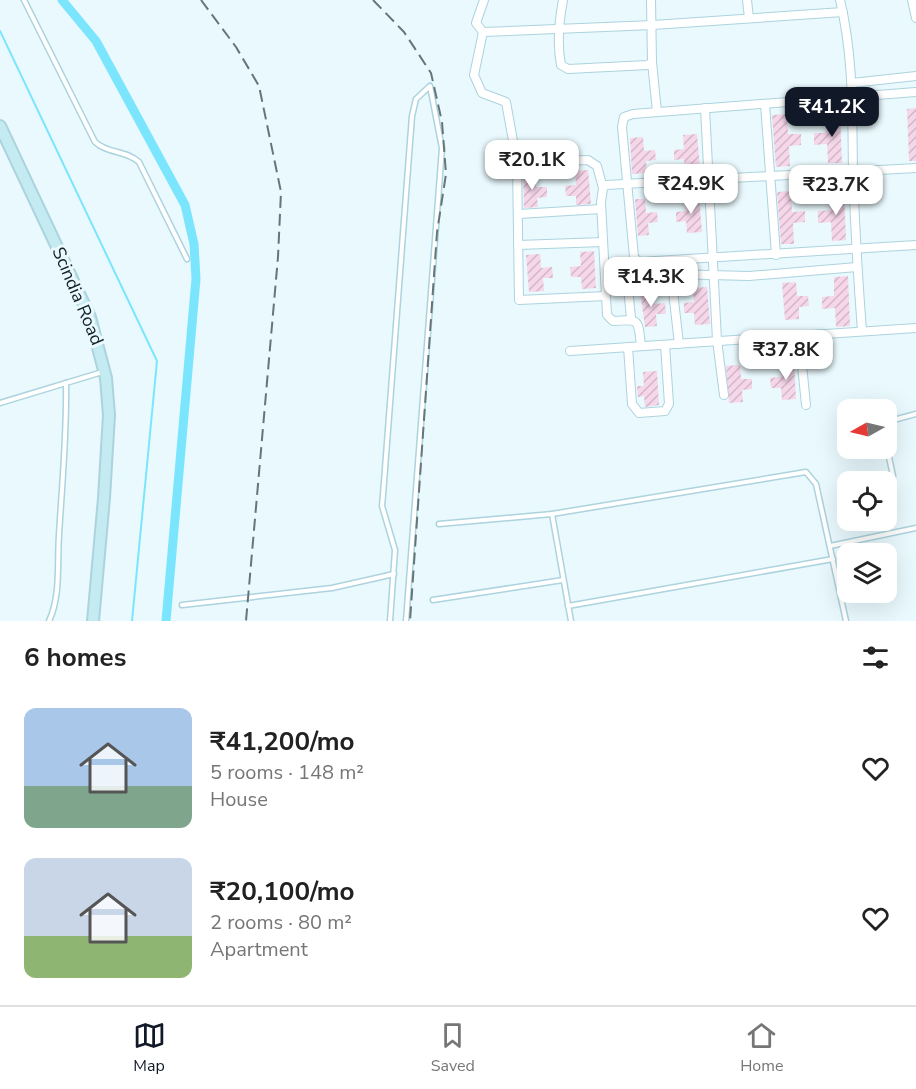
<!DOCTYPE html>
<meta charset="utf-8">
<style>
:root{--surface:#fff;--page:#f2f2f2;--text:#222;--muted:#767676;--line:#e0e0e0;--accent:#111827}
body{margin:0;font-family:"Nunito Sans",sans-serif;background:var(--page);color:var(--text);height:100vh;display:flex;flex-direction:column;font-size:22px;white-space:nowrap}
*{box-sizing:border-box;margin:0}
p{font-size:20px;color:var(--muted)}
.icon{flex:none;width:33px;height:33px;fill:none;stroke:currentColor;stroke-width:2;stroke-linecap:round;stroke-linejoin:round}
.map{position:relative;height:621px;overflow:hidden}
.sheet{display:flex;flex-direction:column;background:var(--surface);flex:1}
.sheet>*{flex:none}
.needle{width:39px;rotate:262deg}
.fabs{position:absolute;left:837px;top:399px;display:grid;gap:12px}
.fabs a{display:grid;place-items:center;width:60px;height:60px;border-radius:12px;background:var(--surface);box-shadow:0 6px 24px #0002;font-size:30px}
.price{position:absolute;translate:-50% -51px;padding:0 14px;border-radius:12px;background:#fff;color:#222;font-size:20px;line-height:39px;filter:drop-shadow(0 2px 3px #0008)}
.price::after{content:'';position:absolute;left:50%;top:36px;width:18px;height:14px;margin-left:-9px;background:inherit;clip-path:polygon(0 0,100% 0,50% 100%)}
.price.selected{background:var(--accent);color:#fff}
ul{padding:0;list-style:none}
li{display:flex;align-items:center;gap:18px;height:150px;padding:0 24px}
li span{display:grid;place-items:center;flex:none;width:168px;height:120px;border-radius:12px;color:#555}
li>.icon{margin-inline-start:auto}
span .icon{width:72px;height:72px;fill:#fffc;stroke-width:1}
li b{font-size:26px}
h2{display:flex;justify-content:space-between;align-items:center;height:72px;padding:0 24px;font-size:26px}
.dock{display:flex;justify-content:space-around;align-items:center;height:84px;border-top:2px solid var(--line);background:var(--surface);font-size:16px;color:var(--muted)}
.dock a{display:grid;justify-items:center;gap:3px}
.dock .selected{color:var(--accent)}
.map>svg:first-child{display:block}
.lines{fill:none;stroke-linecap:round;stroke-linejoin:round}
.stream{stroke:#7be5fe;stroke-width:2}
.canal{stroke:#7be5fe;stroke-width:9}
.building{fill:url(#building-hatch)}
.lane-casing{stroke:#acd3de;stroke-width:7}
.street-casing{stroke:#acd3de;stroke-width:10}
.secondary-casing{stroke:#acd3de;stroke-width:14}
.lane{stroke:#fff;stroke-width:4}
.street{stroke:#fff;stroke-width:8}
.secondary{stroke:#c4eaf2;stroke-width:10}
.rail{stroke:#667579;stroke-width:2;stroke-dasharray:12 6;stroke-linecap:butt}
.labels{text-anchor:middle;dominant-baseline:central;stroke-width:6;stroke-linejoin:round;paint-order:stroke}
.street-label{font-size:18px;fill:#132226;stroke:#e9f9fd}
</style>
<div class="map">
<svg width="916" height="621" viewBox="0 0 916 621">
<defs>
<pattern id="building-hatch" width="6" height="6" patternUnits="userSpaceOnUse" patternTransform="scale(1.5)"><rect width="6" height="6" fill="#f6d6e9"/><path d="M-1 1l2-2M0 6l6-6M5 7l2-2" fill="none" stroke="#d2b7c8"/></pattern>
</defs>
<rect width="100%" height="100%" fill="#e9f9fd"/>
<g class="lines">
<polyline class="stream" points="0,31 157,361 132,621"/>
<polyline class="canal" points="62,0 96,41 185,205 194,244 196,279 166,621"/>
</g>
<g class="building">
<polygon points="916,108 916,161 909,161 907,109"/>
<polygon points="840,112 842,163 828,163 827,144 814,145 814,133 826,133 826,113"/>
<polygon points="787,114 788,134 801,134 801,145 789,146 790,166 776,167 772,115"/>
<polygon points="697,134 700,170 685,171 684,159 674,160 674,150 684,149 683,135"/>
<polygon points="643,137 644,151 655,150 656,160 646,161 647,173 632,174 630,138"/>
<polygon points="588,170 591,204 576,205 576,196 566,196 565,186 576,185 575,171"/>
<polygon points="535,173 536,187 547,187 547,197 537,198 538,207 524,208 523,174"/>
<polygon points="830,190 844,190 846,240 832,241 831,222 818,223 818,211 831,210"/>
<polygon points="791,191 792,212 805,211 805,222 793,223 794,244 781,244 777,192"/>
<polygon points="699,196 702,232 687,233 686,221 676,222 676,212 686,211 685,197"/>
<polygon points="635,199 645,199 646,213 657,212 658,222 648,223 649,235 638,236"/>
<polygon points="594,251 596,288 582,289 581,277 571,277 570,267 581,266 580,252"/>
<polygon points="540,254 541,268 552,267 553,278 543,278 544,291 529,292 526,255"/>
<polygon points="848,276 850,326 836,327 835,308 822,309 822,297 834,296 834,277"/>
<polygon points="796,282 797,296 808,296 809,306 799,307 799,319 785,320 782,283"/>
<polygon points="707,287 710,324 695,325 694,313 684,313 684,303 694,302 693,288"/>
<polygon points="653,290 654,304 665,303 666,314 656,314 657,326 645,327 640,291"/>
<polygon points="794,362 796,399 782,400 781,388 771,388 770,378 781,377 780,363"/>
<polygon points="740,365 741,379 752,379 752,389 742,390 743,402 729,403 726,366"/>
<polygon points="657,371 659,405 645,407 644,396 638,397 637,386 644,386 643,372"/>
</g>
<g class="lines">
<g class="lane-casing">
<g id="lane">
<path d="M 24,0 L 95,142 C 108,154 126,150 139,162 L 187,259"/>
<polyline points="0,403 99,373"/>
<polyline points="886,422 916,414"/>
<polyline points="886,443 893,476"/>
<polyline points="552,514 571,621"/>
<polyline points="439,524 552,514 806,472 816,484 846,621"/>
<polyline points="830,546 916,528"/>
<polyline points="433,600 563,580"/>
<polyline points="182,605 332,588 394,574"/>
<polyline points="568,606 833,559"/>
<path d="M 49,621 C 61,596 57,562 59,535 C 62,484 67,434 66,383"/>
<polyline points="390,621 395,550 382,506 383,495 412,116 416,99 430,86 442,148 406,621"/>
</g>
</g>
<g class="street-casing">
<g id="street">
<polyline points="484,0 476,23 483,32 653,25 843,12"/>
<path d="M 563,0 C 559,21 557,44 561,65 L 568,69 L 648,65 L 652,62 L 651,0"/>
<polyline points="747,0 749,18"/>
<path d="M 840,0 C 854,58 852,115 853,174 C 855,227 858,279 862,331"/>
<polyline points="912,0 916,18"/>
<polyline points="483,32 474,75 482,93 506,102 517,163"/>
<polyline points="652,62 657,112"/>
<polyline points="852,83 916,76"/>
<polyline points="916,92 633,114 624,117 622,127 634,257 639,262 916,245"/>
<polyline points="765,104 776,255"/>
<polyline points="705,108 717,340 724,395"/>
<polyline points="603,188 597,166 588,160 517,163 519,300 606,296"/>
<polyline points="519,214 601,209"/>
<polyline points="518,245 603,242"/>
<polyline points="671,274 679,344"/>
<polyline points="631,318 627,278 671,274 749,276 857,267"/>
<polyline points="799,335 806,405"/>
<path d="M 641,346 C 638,319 640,319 613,321 L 607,315 L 601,202 L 603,188 L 606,185 L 916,168"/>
<polyline points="628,347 632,404 639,413 665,411 669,404 665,345"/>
<polyline points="570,351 916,328"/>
</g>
</g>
<g class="secondary-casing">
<polyline id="secondary" points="0,126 90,317 106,378 109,415 104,498 93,621"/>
</g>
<use href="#lane" class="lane"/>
<use href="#street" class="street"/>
<use href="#secondary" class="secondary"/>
<g class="rail">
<polyline points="201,0 236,47 259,86 281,192 278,257 246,621"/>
<polyline points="373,0 404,32 431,73 442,122 446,174 437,232 410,621"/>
</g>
</g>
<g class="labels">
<g class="street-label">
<text transform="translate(78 296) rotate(67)">Scindia Road</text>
</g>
</g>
</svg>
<div class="fabs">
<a><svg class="needle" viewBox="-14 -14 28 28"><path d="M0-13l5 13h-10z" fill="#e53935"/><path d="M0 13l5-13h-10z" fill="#767676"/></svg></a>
<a><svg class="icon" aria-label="locate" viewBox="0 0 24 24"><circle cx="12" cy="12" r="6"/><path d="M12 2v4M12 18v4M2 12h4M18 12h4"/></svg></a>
<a><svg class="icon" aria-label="layers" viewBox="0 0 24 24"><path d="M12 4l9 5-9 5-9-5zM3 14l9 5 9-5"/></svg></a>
</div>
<b class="price selected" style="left:832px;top:138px">₹41.2K</b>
<b class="price" style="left:532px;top:191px">₹20.1K</b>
<b class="price" style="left:691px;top:215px">₹24.9K</b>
<b class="price" style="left:836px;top:216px">₹23.7K</b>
<b class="price" style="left:651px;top:308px">₹14.3K</b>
<b class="price" style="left:786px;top:381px">₹37.8K</b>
</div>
<section class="sheet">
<h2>6 homes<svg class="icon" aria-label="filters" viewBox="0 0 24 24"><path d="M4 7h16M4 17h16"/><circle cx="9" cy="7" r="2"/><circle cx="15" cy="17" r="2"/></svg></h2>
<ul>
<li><span style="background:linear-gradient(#a9c7e8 65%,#7fa58c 0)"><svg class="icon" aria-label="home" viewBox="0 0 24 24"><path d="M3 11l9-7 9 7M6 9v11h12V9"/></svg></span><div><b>₹41,200/mo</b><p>5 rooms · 148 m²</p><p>House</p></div><svg class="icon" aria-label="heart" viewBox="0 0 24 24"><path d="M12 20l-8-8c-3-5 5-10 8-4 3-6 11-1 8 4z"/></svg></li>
<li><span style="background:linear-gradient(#c9d6e8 65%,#8fb573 0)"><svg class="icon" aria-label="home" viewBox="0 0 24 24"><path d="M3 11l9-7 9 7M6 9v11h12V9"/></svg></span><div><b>₹20,100/mo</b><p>2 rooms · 80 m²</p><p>Apartment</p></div><svg class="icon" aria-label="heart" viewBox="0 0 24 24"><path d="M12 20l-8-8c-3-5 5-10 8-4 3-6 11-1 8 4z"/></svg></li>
</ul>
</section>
<nav class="dock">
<a class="selected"><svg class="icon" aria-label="map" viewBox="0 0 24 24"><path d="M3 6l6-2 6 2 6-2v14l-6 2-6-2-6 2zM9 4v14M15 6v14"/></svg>Map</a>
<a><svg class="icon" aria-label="saved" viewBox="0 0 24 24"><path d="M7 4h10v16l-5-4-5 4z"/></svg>Saved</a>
<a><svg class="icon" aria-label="home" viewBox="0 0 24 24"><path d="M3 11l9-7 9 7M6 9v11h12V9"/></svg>Home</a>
</nav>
